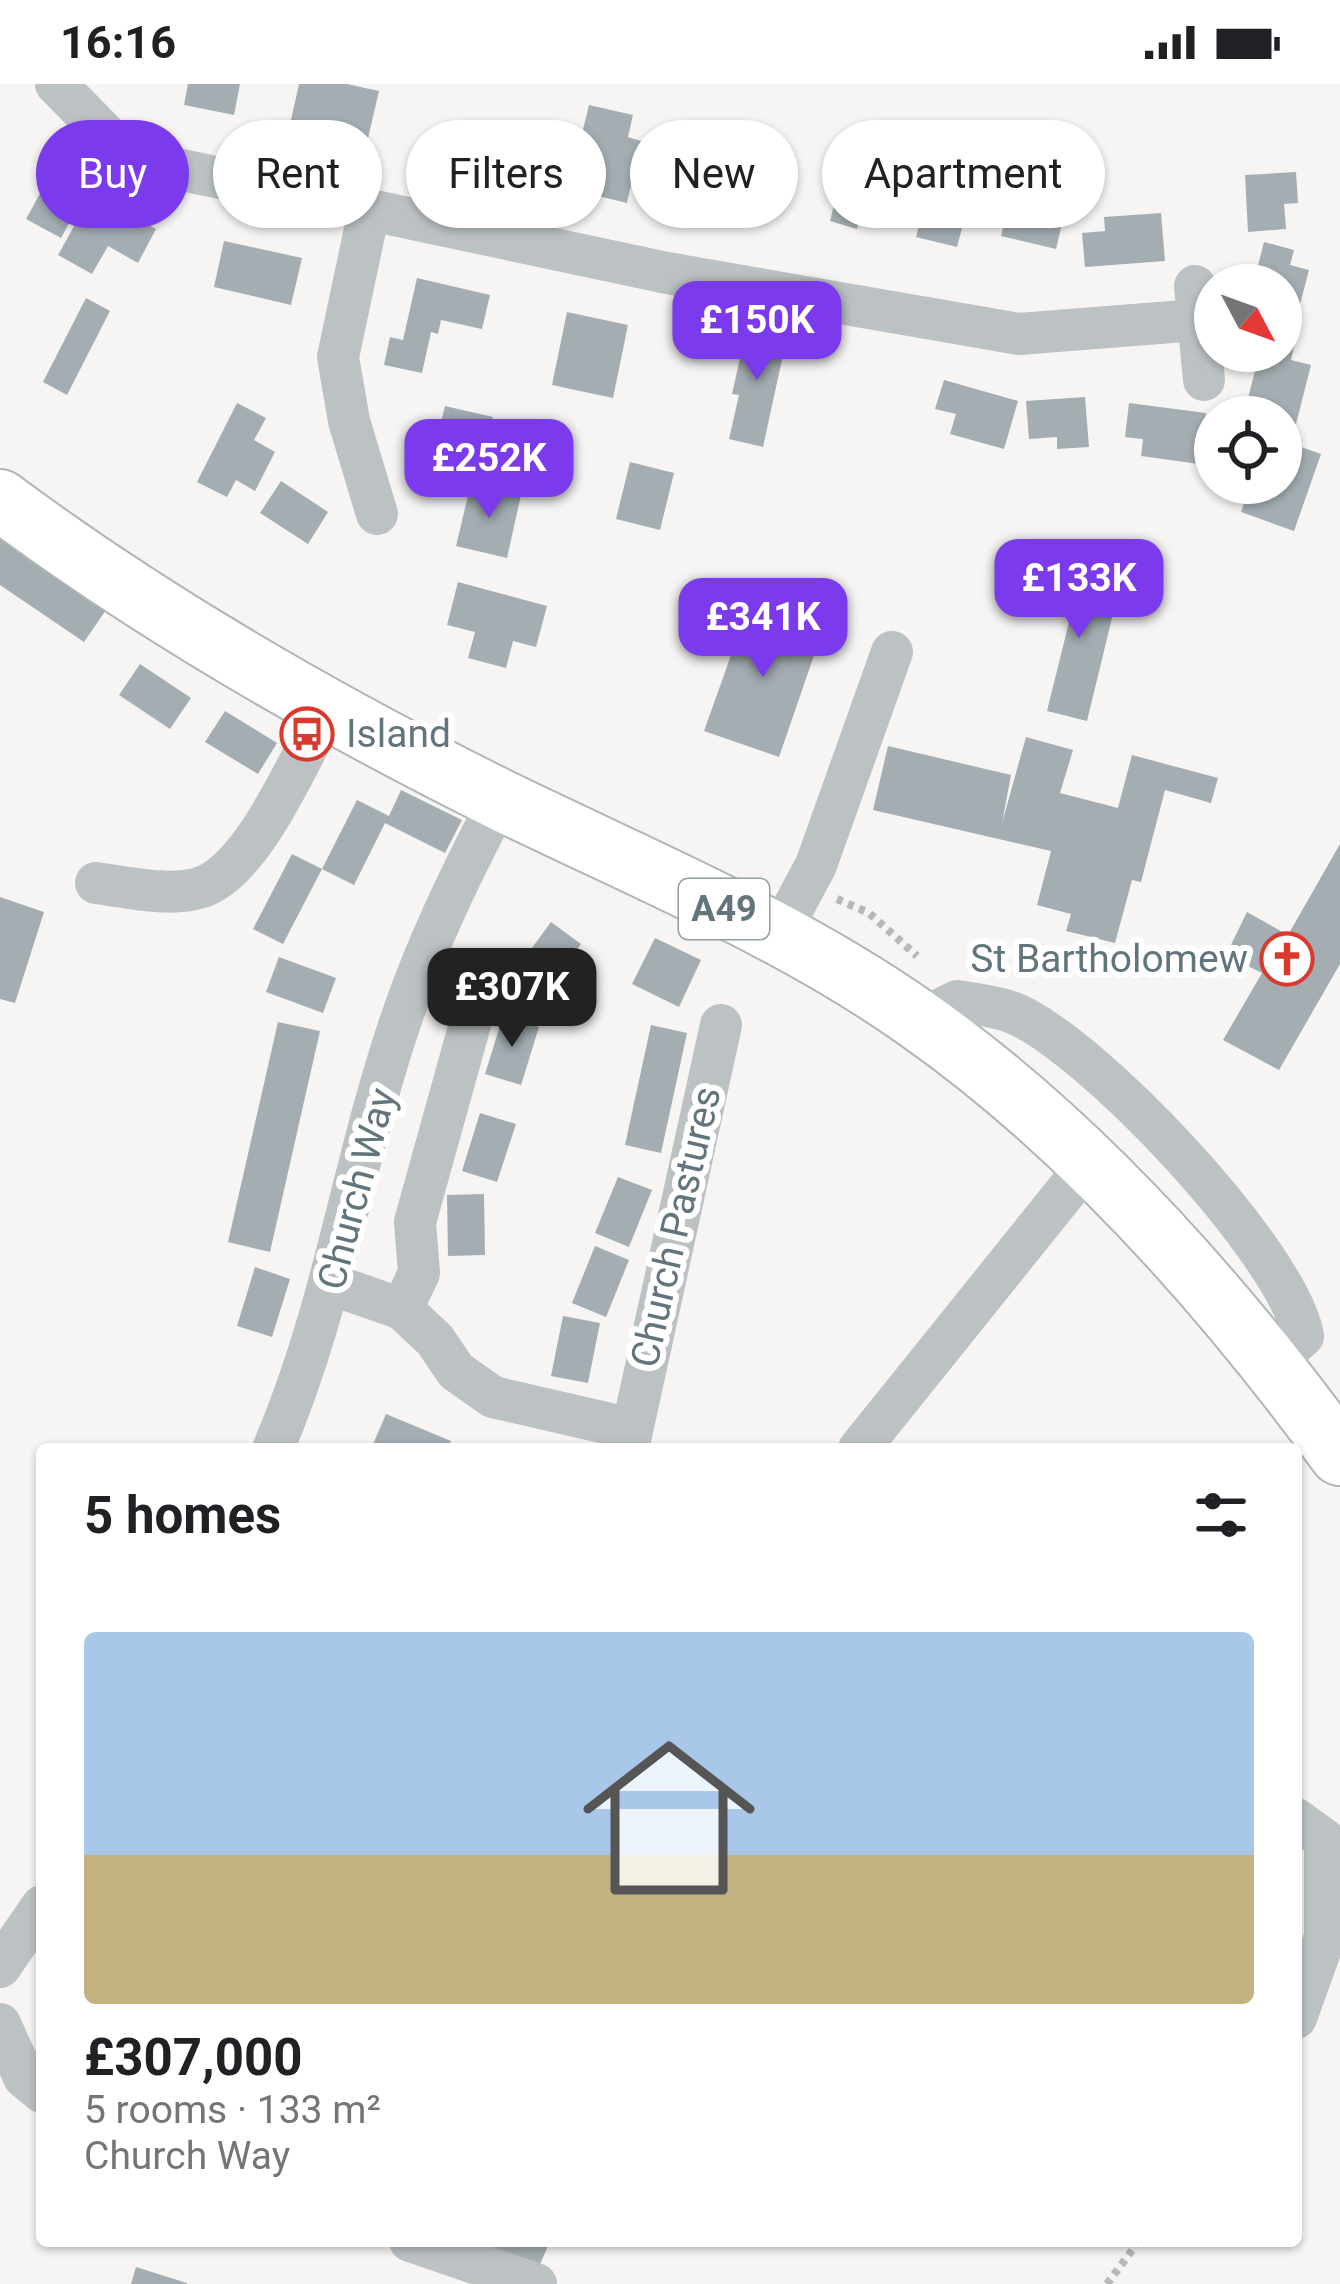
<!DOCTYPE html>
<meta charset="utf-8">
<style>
:root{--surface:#fff;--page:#f6f6f6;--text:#202124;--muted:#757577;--accent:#7c3aed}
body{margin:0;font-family:Roboto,sans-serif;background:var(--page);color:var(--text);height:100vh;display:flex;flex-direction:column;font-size:45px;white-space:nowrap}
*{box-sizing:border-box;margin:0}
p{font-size:39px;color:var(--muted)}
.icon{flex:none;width:66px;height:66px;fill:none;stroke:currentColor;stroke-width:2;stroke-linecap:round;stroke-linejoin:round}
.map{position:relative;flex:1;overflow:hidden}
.side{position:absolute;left:36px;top:1359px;width:1266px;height:804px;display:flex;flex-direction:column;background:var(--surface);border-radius:12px;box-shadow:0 3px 9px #0004}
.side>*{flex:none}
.banner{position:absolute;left:36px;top:36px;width:1269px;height:108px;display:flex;gap:24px}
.needle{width:78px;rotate:131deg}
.fabs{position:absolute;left:1194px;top:180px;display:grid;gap:24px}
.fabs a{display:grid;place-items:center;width:108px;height:108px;border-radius:50%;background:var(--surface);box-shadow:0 3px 9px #0004;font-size:60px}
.price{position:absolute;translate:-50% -102px;padding:0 27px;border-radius:24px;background:var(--accent);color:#fff;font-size:39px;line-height:78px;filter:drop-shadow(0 3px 6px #0008)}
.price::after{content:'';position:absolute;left:50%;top:72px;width:36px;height:27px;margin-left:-18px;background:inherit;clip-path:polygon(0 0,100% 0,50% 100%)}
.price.selected{background:#222;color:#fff}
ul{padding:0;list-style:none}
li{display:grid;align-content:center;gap:24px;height:636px;padding:0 48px}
li span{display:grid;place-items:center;height:372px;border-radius:12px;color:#555}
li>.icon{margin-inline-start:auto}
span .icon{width:216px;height:216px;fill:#fffc;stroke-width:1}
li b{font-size:51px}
h2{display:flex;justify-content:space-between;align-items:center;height:144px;padding:0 48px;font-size:51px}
.tag{padding:0 42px;border-radius:54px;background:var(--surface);box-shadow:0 3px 9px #0004;font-size:42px;line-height:108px}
.tag.selected{background:var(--accent);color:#fff}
.status{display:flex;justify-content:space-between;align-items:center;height:84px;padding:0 60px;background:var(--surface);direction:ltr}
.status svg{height:33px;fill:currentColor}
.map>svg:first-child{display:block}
.building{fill:#a4aeb2}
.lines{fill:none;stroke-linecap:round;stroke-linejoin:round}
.highway-casing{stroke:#b0b5b7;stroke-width:64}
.path{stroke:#b5b9bb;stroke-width:8;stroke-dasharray:6 6;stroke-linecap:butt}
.minor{stroke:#bcc2c4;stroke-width:42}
.highway{stroke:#fff;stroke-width:60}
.labels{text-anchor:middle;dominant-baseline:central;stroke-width:12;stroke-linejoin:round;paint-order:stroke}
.shield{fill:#fff;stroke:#919ea3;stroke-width:3}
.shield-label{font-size:36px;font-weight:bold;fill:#62757c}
.poi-label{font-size:39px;fill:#62757c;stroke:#fff;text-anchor:start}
.street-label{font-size:39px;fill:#62757c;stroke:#fff}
</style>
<div class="status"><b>16:16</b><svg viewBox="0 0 49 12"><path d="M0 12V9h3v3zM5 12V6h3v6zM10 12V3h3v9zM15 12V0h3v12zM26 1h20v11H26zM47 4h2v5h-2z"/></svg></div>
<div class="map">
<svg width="1340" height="2200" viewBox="0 0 1340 2200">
<rect width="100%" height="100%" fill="#f6f5f3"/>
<g class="building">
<polygon points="188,0 240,0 234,31 184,21"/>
<polygon points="299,0 347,0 379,7 368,54 291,36"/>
<polygon points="589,21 633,31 628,53 641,57 627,119 582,108 589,77 576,74"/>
<polygon points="458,45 510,56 503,95 450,83"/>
<polygon points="937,73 978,83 957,163 916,153"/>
<polygon points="734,79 793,95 785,125 753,116 751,127 723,120"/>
<polygon points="53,86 88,105 61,154 26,135"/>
<polygon points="1296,88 1298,119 1284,120 1286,145 1248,148 1245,91"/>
<polygon points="840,97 900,113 892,142 860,134 857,145 830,137"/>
<polygon points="92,110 156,145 138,179 108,162 92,190 58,171"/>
<polygon points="1010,114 1065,127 1056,165 1001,152"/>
<polygon points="1161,129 1165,177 1085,183 1082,149 1105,147 1104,133"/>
<polygon points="224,157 302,174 291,221 214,203"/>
<polygon points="1264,158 1294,166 1290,181 1309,186 1293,247 1281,244 1281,201 1253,201"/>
<polygon points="417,194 490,211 482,245 441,236 438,250 431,248 422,289 384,281 390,253 403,256"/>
<polygon points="86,214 110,227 67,311 43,298"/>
<polygon points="567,228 628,241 613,314 552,301"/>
<polygon points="748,239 788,248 763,363 729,355 739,311 732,310"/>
<polygon points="1281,256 1295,259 1291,276 1311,281 1296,340 1245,326 1260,267 1281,267"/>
<polygon points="944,296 1018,317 1004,365 950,350 956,330 935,325"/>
<polygon points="1085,313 1089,363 1057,365 1057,353 1029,355 1026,317"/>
<polygon points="237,319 266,334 254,356 275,368 255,407 236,396 227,413 197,398"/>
<polygon points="1129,319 1206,329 1199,380 1141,372 1143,355 1125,353"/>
<polygon points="445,322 493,333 479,394 430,383"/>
<polygon points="1281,356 1321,370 1294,447 1241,428 1251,399 1281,399"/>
<polygon points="630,378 674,389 660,446 616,435"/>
<polygon points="281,397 328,428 308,460 260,429"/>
<polygon points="471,399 521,411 507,474 456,462"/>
<polygon points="0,450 108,523 84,558 0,501"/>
<polygon points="1050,488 1119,505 1087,637 1047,627 1071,530 1042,522"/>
<polygon points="458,498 547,522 536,563 513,557 506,584 468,574 475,548 447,541"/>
<polygon points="751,515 800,532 795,549 819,557 779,673 704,647"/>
<polygon points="140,580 191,614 170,645 119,611"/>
<polygon points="225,627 277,659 258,690 205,658"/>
<polygon points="1026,653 1073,666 1060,709 1118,724 1132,671 1218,694 1211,719 1165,706 1141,798 1132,796 1115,859 1066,847 1071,830 1037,821 1051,767 873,726 888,662 1011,691 1002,739"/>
<polygon points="401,706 462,736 445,769 385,739 354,801 322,785 357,716 389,732"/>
<polygon points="1340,760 1340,880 1279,986 1223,956 1262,889 1226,871 1247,828 1288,851"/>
<polygon points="292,770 322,785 283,860 253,845"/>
<polygon points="0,813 44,828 15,919 0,915"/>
<polygon points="551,838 581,860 545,909 515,887"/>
<polygon points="655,854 701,876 679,923 632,900"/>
<polygon points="279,873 336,894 323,929 266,908"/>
<polygon points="503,932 539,943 521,1001 485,990"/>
<polygon points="278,938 320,947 270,1168 228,1158"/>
<polygon points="651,941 687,949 661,1069 625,1061"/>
<polygon points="480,1029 516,1040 497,1098 462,1087"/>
<polygon points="618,1093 652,1106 629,1163 595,1149"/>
<polygon points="484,1110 485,1171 448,1172 447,1111"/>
<polygon points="595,1162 629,1176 606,1233 572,1219"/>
<polygon points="255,1183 290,1195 272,1253 237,1242"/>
<polygon points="563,1232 600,1239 588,1299 551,1292"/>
<polygon points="386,1330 451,1357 448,1365 371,1365"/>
<polygon points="491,2157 550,2157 538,2185 488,2164"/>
<polygon points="136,2183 187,2199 187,2200 131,2200"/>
</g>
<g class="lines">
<g class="highway-casing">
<path id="highway" d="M 0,416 C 157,533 331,632 507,719 C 645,786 791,846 917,935 C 1081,1050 1222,1210 1340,1371"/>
</g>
<g class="path">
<polyline points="837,815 869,829 917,872"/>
<polyline points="1107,2200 1139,2157"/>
</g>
<g class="minor">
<polyline points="56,0 118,63 140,77 667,189 1019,250 1197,236"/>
<polyline points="369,127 338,273 349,337 377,430"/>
<polyline points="1195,202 1204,296"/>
<path d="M 96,799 C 127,803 169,813 199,804 C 253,789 301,671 328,623"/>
<polyline points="778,852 816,781 892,568"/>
<path d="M 920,936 L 957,917 C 974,920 994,922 1011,928 C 1090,958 1289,1170 1303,1252 L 1270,1282"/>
<polyline points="333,1201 402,1225 435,1256 456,1287 493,1313 632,1345"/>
<polyline points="402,1225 419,1189 415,1138 472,933 493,889"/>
<path d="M 273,1365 C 335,1220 352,1078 402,933 C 428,857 463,786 500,715"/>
<polyline points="628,1365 721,941"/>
<polyline points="859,1365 1088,1080"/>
<polyline points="1296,1735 1325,1756 1325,1853 1296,1934"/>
<polyline points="0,1883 42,1822"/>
<polyline points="0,1940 24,1993 42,2008"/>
<polyline points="410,2157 536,2200"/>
</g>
<use href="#highway" class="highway"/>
</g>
<defs>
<g id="bus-ring" transform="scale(2.7)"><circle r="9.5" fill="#fff" stroke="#da392e" stroke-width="1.5"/><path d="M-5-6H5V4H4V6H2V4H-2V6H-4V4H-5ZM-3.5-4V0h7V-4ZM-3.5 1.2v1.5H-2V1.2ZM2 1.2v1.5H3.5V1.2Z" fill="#da392e"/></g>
<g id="church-ring" transform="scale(2.7)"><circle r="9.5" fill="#fff" stroke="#da392e" stroke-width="1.5"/><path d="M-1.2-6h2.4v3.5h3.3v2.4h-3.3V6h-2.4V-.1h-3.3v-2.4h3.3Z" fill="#da392e"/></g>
</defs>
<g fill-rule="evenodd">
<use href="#bus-ring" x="307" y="650"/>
<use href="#church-ring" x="1287" y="875"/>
</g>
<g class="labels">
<rect class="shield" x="679" y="795" width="90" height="60" rx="9"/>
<g class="shield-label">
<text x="724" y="825">A49</text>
</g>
<g class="poi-label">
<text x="346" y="650">Island</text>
<text x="1248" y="875" text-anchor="end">St Bartholomew</text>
</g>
<g class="street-label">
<text transform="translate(357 1105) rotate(-75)">Church Way</text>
<text transform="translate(676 1143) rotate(-77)">Church Pastures</text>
</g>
</g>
</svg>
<div class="fabs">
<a><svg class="needle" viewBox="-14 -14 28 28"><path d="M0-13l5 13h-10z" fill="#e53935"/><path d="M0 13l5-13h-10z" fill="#757577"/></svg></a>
<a><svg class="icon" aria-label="locate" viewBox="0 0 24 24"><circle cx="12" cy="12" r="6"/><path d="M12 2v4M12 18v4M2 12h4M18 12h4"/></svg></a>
</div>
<b class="price" style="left:757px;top:299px">£150K</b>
<b class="price" style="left:489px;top:437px">£252K</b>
<b class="price" style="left:1079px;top:557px">£133K</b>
<b class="price" style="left:763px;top:596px">£341K</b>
<b class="price selected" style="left:512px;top:966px">£307K</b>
<div class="banner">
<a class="tag selected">Buy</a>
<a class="tag">Rent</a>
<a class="tag">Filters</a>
<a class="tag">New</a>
<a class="tag">Apartment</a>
</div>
<section class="side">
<h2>5 homes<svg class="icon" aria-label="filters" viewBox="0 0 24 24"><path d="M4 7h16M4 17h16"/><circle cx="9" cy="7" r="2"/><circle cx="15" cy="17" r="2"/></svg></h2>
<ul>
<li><span style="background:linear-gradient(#a9c7e8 60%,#c2b280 0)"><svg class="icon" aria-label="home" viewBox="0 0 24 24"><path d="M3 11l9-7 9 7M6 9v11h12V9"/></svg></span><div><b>£307,000</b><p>5 rooms · 133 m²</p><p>Church Way</p></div></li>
</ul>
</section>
</div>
